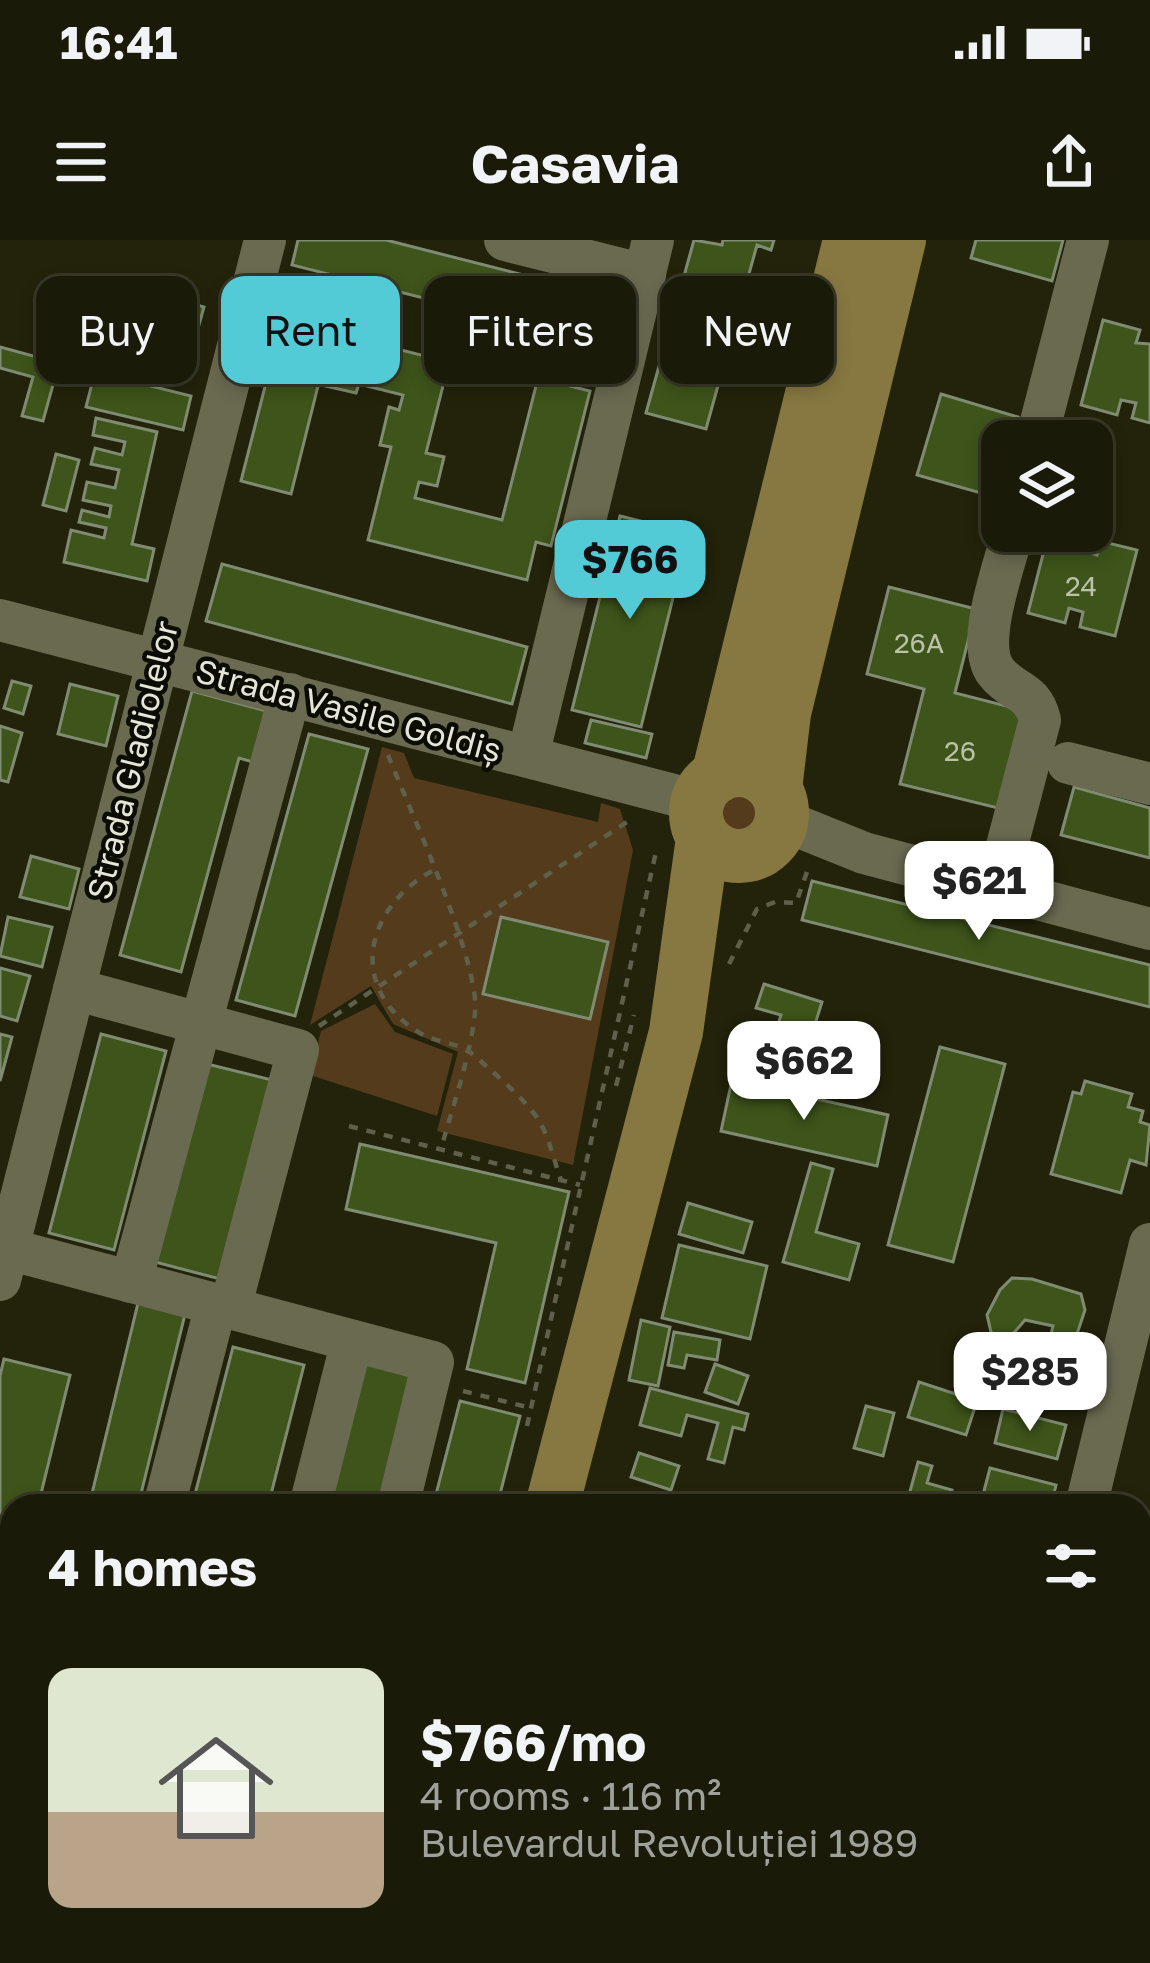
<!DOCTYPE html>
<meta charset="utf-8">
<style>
:root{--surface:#1a1a08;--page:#272716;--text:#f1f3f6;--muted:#9fa19c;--line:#383829;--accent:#52cbd7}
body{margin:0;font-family:"Golos Text",sans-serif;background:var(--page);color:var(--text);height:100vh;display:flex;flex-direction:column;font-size:45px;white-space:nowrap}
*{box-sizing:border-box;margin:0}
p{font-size:39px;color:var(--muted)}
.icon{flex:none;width:66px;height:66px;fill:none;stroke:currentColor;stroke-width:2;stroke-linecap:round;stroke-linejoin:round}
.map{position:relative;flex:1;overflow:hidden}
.panel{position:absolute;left:0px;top:1254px;width:1152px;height:471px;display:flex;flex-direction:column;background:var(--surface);border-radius:36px 36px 0 0;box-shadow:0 6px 18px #0003,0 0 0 3px var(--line)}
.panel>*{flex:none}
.top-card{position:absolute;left:36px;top:36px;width:1080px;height:108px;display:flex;gap:24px}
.buttons{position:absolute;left:981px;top:180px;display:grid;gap:24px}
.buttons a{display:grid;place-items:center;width:132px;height:132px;border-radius:24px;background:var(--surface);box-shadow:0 6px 18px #0003,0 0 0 3px var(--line);font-size:60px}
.price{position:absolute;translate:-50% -102px;padding:0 27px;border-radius:24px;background:#fff;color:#222;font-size:39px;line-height:78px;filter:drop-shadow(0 3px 6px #0008)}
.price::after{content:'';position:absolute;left:50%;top:72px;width:36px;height:27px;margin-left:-18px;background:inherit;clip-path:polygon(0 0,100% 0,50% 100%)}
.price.active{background:var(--accent);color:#111}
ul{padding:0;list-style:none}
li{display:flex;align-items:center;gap:36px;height:300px;padding:0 48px}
li span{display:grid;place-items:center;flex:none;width:336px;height:240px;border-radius:24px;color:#555}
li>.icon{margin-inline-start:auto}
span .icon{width:144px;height:144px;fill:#fffc;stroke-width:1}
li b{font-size:51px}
h2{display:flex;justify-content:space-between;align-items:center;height:144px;padding:0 48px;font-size:51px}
.chip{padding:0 42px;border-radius:24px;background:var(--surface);box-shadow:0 6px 18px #0003,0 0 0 3px var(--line);font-size:42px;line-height:108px}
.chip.active{background:var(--accent);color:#111}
.status{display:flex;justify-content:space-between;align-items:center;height:84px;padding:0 60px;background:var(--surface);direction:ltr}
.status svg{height:33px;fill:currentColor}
header{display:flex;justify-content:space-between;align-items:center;height:156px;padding:0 48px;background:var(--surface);font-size:54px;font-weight:700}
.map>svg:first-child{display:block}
.green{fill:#543b1c}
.building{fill:#3e541a;stroke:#7f8b72;stroke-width:3}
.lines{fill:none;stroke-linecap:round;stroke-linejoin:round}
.path{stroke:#5f604b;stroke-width:4.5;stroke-dasharray:9 9;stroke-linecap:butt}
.minor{stroke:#6a6a51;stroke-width:42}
.major{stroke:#877841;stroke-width:54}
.labels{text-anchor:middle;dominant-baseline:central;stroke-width:9;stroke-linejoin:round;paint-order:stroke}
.number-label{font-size:27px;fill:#bbc2a8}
.street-label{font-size:33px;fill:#e5e6d7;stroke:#0b0c04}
</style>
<div class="status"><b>16:41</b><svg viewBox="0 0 49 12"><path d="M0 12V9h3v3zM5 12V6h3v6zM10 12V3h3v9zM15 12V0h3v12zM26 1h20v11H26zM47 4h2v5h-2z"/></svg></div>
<header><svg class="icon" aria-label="menu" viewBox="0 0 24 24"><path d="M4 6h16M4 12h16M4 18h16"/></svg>Casavia<svg class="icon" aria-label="share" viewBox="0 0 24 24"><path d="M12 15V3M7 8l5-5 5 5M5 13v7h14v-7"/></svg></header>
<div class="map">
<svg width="1150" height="1723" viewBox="0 0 1150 1723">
<rect width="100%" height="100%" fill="#23230b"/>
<g class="green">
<polygon points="382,507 404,513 414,538 598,582 601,563 620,569 633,610 573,925 437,891 458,812 393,784 371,746 310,785"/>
<circle cx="739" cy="575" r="25"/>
<polygon points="375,764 395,792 453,814 437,876 310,835 321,791"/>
</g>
<g class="building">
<polygon points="298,0 386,0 606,56 595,101 292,25"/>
<polygon points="694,0 722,5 723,0 774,0 771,10 757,5 706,189 646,173"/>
<polygon points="976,0 1063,0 1052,41 971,18"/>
<polygon points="149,51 204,67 192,110 137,95"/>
<polygon points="282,80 449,122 426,213 444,217 437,246 419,242 415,258 502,280 538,138 590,151 551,306 536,302 527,340 368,300 391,207 380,205 389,167 399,170 403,155 359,144 356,153 325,146 328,136 321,134 291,254 241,241"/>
<polygon points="1103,80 1140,90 1136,103 1150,104 1150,183 1132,178 1136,163 1121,160 1117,175 1081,165"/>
<polygon points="0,107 59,123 43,181 22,176 33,137 0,128"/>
<polygon points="95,132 191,156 183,190 86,167"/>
<polygon points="941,154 1018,177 1011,201 1002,201 1002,232 995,257 917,235"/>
<polygon points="96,178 157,192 132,304 154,309 147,341 64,322 71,290 104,298 106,288 79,282 82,270 109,277 111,266 83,260 87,242 115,248 119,230 91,224 95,208 122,215 125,202 93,195"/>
<polygon points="56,214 79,220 66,271 43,265"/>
<polygon points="620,276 689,293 641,487 572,470"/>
<polygon points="1049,291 1088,297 1084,311 1097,315 1100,301 1137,310 1115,396 1080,387 1083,372 1069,368 1065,383 1028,373"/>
<polygon points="222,324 527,407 512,464 206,381"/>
<polygon points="889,347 976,369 955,453 1026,471 1002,569 900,544 924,449 867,434"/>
<polygon points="12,441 31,446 23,474 4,468"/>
<polygon points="70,444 118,456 106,506 58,494"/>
<polygon points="192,451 274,473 260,524 239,518 181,732 120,715"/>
<polygon points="591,480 652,494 646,518 585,503"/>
<polygon points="0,486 22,493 8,542 0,540"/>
<polygon points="309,494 368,509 295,776 236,760"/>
<polygon points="1074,547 1150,568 1150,618 1061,595"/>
<polygon points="31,616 79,629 69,669 20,657"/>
<polygon points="812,641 1150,725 1150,767 802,680"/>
<polygon points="8,677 52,687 42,727 0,716"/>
<polygon points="501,677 608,702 590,779 483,754"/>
<polygon points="0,728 30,736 17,781 0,776"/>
<polygon points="764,744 822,762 797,841 734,821 742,797 771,806 781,775 756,768"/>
<polygon points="0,794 12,797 0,841"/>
<polygon points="101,794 166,811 114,1010 49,993"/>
<polygon points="940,807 1005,824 953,1022 888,1005"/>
<polygon points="207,824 272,840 220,1039 155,1022"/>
<polygon points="732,840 888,875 877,926 721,891"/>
<polygon points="1085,841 1132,854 1128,867 1143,871 1140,882 1150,885 1146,925 1130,920 1121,953 1051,934 1073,852 1081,854"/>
<polygon points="360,904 569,952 525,1143 467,1129 496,1003 346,969"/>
<polygon points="811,923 833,929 816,992 859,1004 849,1040 783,1022"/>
<polygon points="688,963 752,982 743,1013 679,994"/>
<polygon points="679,1005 767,1026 750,1099 662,1078"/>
<polygon points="1012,1038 1032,1039 1081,1054 1085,1070 1071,1112 1048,1107 1053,1086 1025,1080 1006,1102 991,1092 987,1075 1000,1050"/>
<polygon points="138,1063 185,1074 138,1266 89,1266"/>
<polygon points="641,1080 670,1087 658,1146 629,1140"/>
<polygon points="674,1092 720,1100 717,1120 687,1115 684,1128 668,1125"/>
<polygon points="233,1107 304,1125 268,1266 192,1266"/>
<polygon points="4,1119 70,1135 38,1266 12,1266 12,1335 0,1332 0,1136"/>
<polygon points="366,1121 416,1134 382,1266 329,1266"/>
<polygon points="715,1124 748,1136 738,1164 705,1152"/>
<polygon points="919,1142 977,1161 966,1195 908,1177"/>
<polygon points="650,1148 748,1174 744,1190 733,1187 724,1223 708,1219 718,1183 687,1175 681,1196 640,1185"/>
<polygon points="460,1161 520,1176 497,1266 433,1266"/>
<polygon points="866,1166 894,1173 883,1216 854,1208"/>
<polygon points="1003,1169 1066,1185 1057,1219 995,1203"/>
<polygon points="639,1213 679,1226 671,1250 631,1237"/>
<polygon points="918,1222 932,1226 927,1243 952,1250 948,1266 906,1266"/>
<polygon points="990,1228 1056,1245 1051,1266 980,1266"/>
<polygon points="1140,1334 1150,1336 1150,1356 1140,1353"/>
<polygon points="0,1364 12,1367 12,1418 0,1415"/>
<polygon points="1140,1403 1150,1405 1150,1452 1140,1449"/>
<polygon points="1140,1459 1150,1462 1150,1484 1140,1481"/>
<polygon points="12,1561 12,1602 2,1600"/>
<polygon points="0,1642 12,1645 12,1713 167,1713 164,1723 27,1723 0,1716"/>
<polygon points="1140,1711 1150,1713 1150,1723 1134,1723"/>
<polygon points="199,1713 264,1713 306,1723 197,1723"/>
<polygon points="326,1713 384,1713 381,1723 324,1723"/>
<polygon points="479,1713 561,1713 559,1723 485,1723 477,1721"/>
<polygon points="754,1713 805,1713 803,1723 752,1723"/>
<polygon points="875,1713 951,1713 949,1722 924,1717 923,1723 873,1723"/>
<polygon points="1101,1713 1131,1713 1129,1723 1098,1723"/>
</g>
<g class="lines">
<g class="path">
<path d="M 388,515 C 409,568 481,724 475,773 C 470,818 453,865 441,909"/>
<path d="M 432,631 C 364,669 347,749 420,793 C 436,803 457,802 471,813 C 490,829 525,859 538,879 C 549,896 554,921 561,940"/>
<polyline points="729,724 757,669 775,662 796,663 808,629"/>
<polyline points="319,786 630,580"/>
<polyline points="616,846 634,775"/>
<polyline points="349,886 580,945"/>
<polyline points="463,1151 531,1168"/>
<polyline points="527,1186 656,612"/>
</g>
<g class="minor">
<polyline points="505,0 645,35"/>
<polyline points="1036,201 1088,0"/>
<polyline points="0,380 697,561"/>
<polyline points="528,516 653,0"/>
<polyline points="1068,523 1150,544"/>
<polyline points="782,580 864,613 1150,689"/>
<path d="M 996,648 L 1040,480 C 1032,448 1013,454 996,432 C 974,403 1005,325 1013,291"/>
<polyline points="74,749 298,810 230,1069"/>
<polyline points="8,1009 433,1122 398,1266"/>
<polyline points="0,1040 265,0"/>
<polyline points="131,1042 290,454"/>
<polyline points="164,1266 216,1065"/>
<polyline points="310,1266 352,1101"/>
<polyline points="1086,1266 1150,1004"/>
<polyline points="0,1354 12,1357"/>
<polyline points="0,1625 12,1628"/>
<polyline points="975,1723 978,1713"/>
</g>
<g class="major">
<circle cx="739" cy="573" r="43"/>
<polyline points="718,536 850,0"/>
<polyline points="775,549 784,473 899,0"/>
<polyline points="552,1266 676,792 703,598"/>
<polyline points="434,1723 437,1713"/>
</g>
</g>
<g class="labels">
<g class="number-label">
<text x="1081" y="346">24</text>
<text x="919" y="403">26A</text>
<text x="960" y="511">26</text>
</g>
<g class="street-label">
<text transform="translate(349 470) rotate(15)">Strada Vasile Goldiș</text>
<text transform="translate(132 520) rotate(-76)">Strada Gladiolelor</text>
</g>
</g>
</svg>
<div class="buttons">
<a><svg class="icon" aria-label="layers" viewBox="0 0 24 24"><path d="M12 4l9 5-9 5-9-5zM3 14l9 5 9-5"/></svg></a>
</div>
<b class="price active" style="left:630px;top:382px">$766</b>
<b class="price" style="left:979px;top:703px">$621</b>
<b class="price" style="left:804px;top:883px">$662</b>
<b class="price" style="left:1030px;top:1194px">$285</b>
<div class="top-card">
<a class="chip">Buy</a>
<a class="chip active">Rent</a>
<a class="chip">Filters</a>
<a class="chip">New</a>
</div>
<section class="panel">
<h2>4 homes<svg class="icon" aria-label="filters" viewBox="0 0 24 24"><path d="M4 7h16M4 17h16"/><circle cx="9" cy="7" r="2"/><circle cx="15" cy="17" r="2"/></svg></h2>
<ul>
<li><span style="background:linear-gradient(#dfe7d0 60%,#b9a48a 0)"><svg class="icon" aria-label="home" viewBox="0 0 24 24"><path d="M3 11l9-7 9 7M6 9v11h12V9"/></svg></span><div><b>$766/mo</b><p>4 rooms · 116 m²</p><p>Bulevardul Revoluției 1989</p></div></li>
</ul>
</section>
</div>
